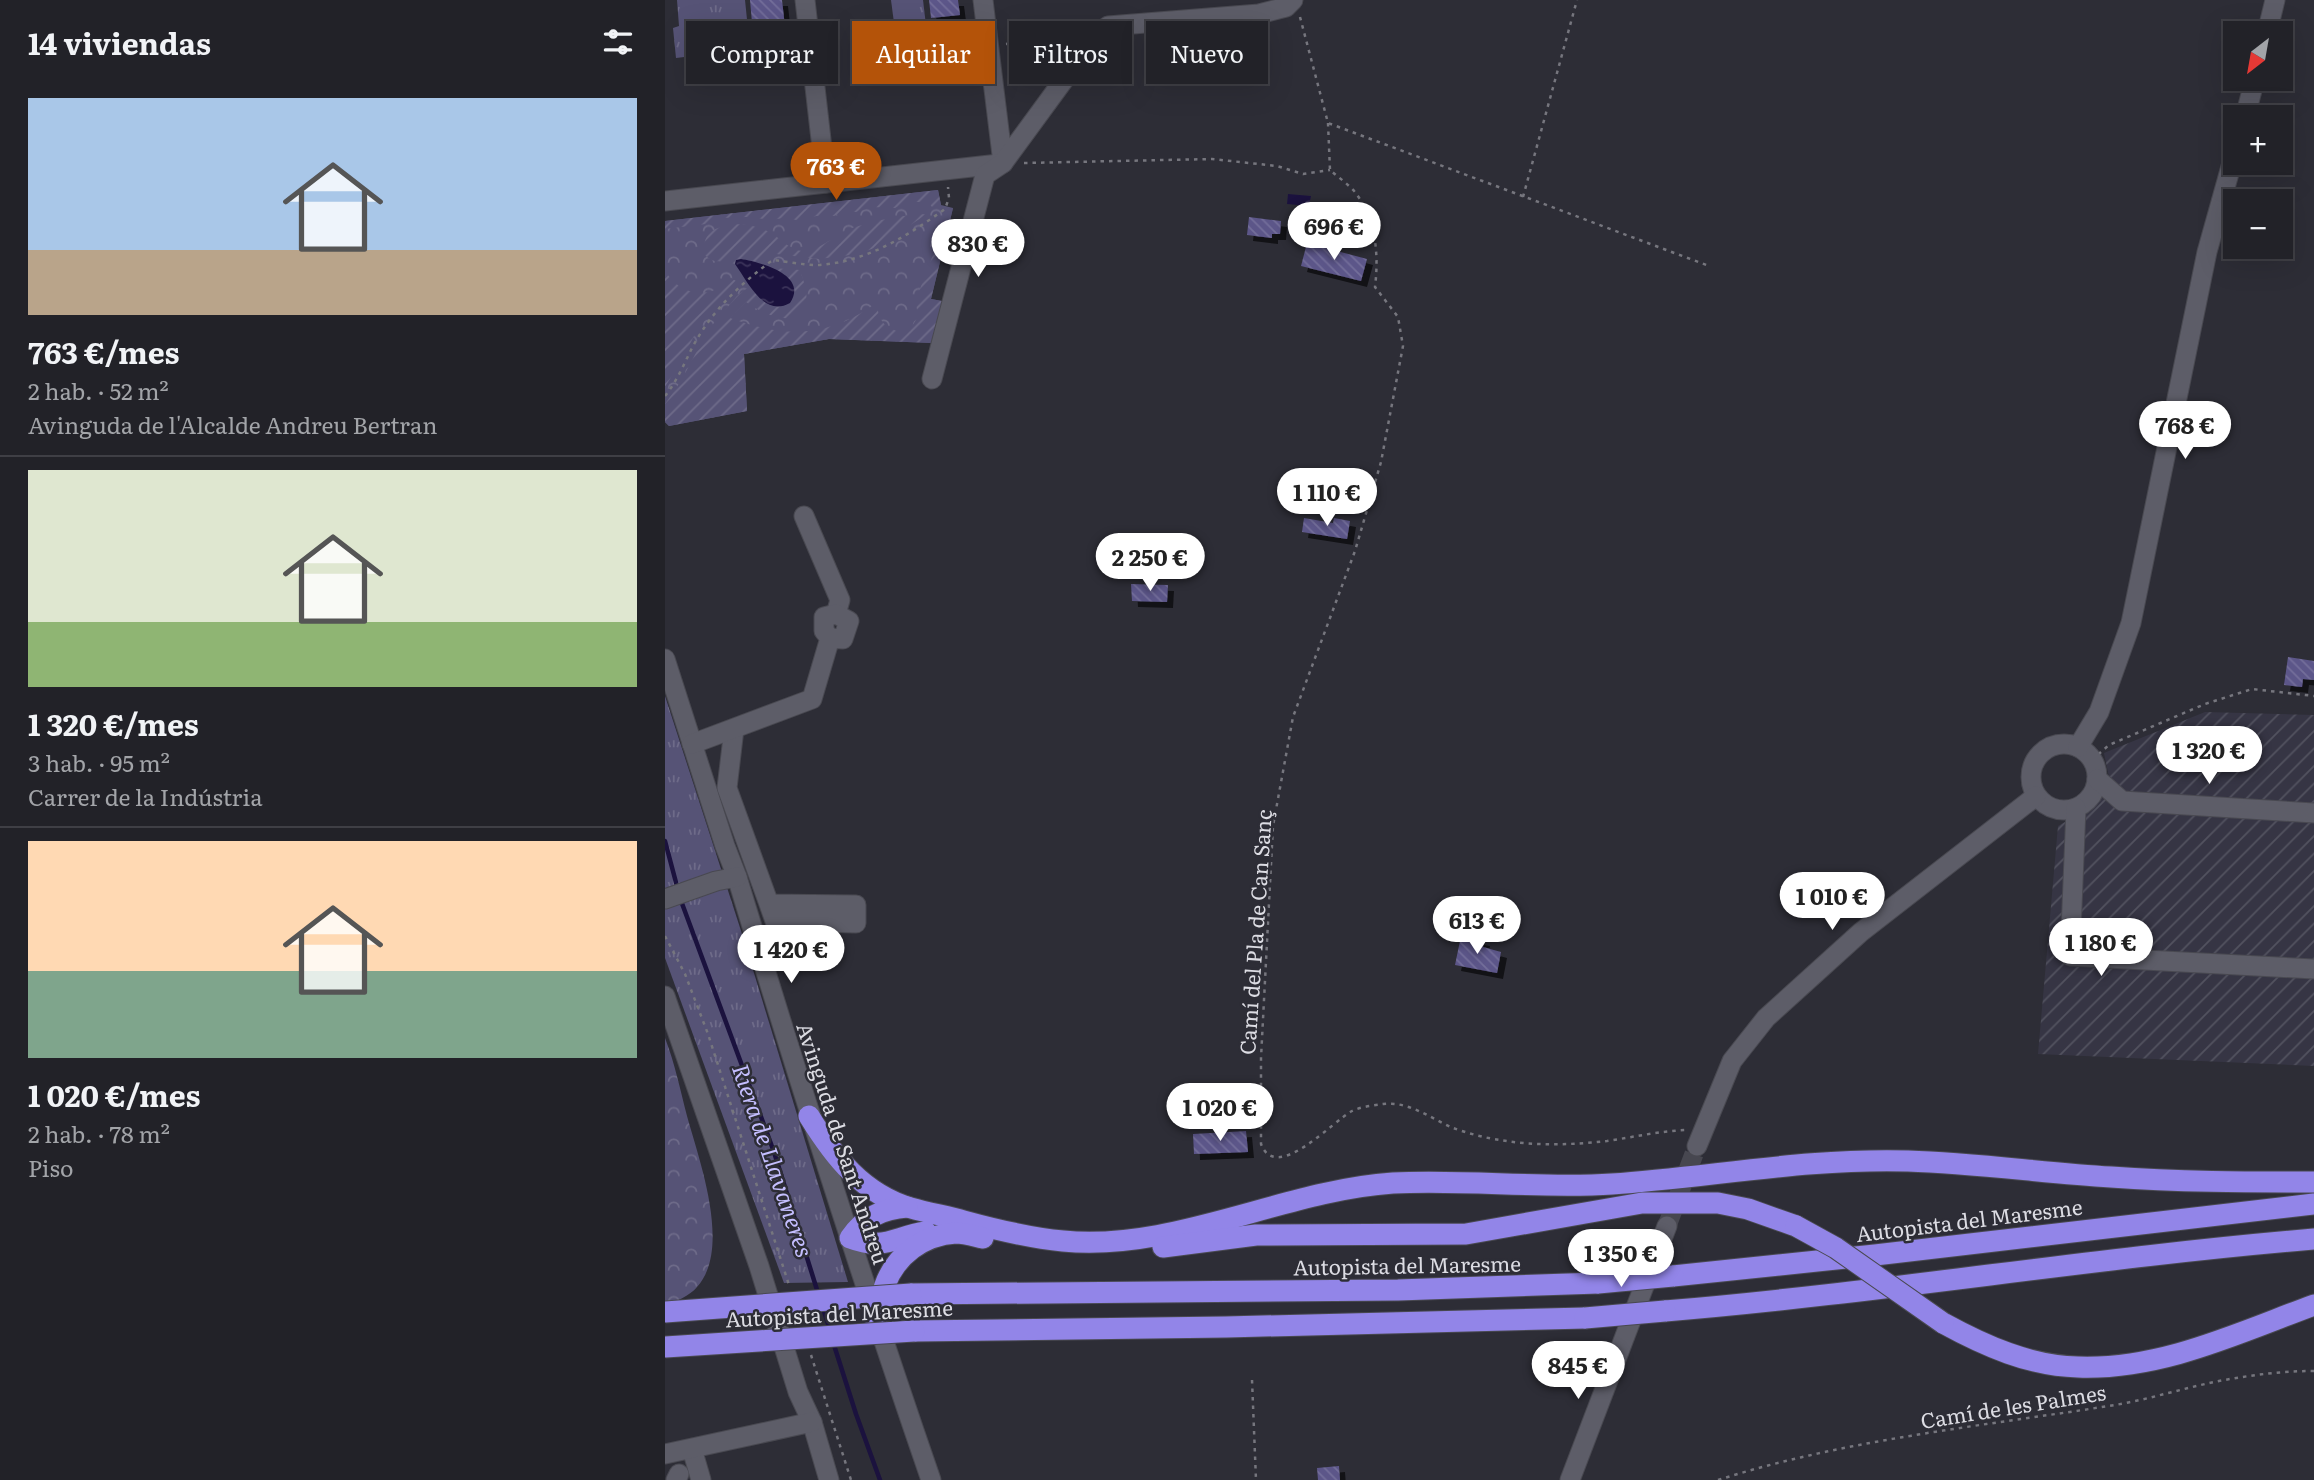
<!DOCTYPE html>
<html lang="es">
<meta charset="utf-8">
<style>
:root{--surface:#222228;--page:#2a2a30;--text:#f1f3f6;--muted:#a2a4a8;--line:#3f3f45;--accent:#b45309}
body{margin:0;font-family:Literata,serif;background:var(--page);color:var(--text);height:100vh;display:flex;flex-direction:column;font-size:26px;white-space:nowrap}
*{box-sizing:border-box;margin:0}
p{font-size:23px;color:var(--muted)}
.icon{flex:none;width:38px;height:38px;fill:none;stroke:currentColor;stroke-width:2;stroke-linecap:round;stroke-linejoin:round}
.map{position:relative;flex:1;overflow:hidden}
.side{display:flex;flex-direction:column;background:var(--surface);width:665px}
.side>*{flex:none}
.banner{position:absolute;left:21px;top:21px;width:665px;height:63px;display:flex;gap:14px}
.needle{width:46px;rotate:211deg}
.tools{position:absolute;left:1558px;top:21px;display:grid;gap:14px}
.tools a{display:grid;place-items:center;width:70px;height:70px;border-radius:0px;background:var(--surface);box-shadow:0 7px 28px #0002,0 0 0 2px var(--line);font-size:35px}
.price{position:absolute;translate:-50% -60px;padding:0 16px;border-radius:24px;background:#fff;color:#222;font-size:23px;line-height:46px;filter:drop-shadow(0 2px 4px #0008)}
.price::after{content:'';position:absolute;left:50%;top:42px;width:21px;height:16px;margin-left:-10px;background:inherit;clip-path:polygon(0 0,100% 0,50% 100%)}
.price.active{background:var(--accent);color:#fff}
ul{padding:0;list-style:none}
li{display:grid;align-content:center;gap:14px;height:371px;padding:0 28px}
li+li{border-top:2px solid var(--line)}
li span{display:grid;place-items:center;height:217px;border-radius:0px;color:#555}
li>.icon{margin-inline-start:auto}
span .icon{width:126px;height:126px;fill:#fffc;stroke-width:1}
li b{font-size:30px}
h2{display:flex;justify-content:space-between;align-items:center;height:84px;padding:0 28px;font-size:30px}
.chip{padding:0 24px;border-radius:0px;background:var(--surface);box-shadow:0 7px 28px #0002,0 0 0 2px var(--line);font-size:24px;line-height:63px}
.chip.active{background:var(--accent);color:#fff}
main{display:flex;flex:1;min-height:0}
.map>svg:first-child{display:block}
.industrial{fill:url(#industrial-furrows)}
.grass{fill:url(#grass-tufts)}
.forest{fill:url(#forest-crowns)}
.garden{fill:url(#garden-furrows)}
.water{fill:url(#water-ripples)}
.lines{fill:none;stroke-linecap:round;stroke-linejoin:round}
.stream{stroke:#1b123e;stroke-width:4.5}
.building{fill:url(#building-back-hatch);filter:url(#shadow)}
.minor-tunnel{stroke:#474750;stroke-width:19;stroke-dasharray:19 10;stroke-linecap:butt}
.minor-casing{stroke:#494951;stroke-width:21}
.highway-casing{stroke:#494951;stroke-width:23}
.path{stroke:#76767e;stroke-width:2.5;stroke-dasharray:3.5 5;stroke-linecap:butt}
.minor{stroke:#5d5d68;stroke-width:19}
.highway{stroke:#9285e8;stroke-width:21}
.highway-bridge-casing{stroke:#494951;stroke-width:23;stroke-linecap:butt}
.highway-bridge{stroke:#9285e8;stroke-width:21}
.labels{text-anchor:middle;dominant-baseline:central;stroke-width:5;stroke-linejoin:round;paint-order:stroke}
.street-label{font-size:21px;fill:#dcdce3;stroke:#2d2d36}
.water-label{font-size:23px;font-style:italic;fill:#c4befe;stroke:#2d2d36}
</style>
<main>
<section class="side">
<h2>14 viviendas<svg class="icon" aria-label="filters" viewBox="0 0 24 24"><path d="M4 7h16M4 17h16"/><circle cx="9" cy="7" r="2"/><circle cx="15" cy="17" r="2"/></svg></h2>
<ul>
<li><span style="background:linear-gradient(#a9c7e8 70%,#b9a48a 0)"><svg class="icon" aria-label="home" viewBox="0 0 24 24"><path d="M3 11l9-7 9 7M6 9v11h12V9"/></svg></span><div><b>763 €/mes</b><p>2 hab. · 52 m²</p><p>Avinguda de l'Alcalde Andreu Bertran</p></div></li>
<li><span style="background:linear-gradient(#dfe7d0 70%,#8fb573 0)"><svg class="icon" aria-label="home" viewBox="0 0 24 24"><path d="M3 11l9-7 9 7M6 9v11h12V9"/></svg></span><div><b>1 320 €/mes</b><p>3 hab. · 95 m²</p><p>Carrer de la Indústria</p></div></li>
<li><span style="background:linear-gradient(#ffd9b3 60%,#7fa58c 0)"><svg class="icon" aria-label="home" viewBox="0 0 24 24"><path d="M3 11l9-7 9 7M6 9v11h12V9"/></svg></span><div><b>1 020 €/mes</b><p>2 hab. · 78 m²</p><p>Piso</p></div></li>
</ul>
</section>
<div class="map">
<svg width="1649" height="1480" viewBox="0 0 1649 1480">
<defs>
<pattern id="industrial-furrows" width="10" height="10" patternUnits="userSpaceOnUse" patternTransform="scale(1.75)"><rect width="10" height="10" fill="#363544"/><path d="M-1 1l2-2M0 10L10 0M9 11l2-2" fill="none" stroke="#52525f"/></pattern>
<pattern id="grass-tufts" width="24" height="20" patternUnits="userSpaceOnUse" patternTransform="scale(1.75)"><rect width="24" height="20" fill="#565376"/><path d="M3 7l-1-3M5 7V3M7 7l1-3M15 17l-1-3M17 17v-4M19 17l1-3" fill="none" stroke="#6e6b89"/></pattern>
<pattern id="forest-crowns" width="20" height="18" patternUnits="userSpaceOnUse" patternTransform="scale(1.75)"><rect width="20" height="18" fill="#565376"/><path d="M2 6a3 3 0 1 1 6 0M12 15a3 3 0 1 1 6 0" fill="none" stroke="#6e6b89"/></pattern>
<pattern id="garden-furrows" width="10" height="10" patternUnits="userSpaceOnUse" patternTransform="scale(1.75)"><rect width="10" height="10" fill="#565376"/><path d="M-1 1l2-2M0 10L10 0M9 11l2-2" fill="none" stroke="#6e6b89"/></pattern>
<pattern id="water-ripples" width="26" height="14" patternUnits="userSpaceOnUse" patternTransform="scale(1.75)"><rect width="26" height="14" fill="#1b123e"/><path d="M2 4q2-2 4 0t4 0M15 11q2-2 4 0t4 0" fill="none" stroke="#3c345a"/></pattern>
<pattern id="building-back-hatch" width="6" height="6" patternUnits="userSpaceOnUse" patternTransform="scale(1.75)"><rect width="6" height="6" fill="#5c5689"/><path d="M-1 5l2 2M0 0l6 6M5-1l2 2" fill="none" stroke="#736e9a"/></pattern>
<filter id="shadow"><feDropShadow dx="6" dy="6" stdDeviation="0" flood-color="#0009"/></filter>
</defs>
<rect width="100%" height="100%" fill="#2d2d36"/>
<polygon class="industrial" points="1540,712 1649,715 1649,1066 1373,1054 1393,826 1425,807 1444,777 1439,753"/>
<g class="grass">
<polygon points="12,0 80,0 85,49 11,58 8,28 14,26"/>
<polygon points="226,0 258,0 262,34 231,38"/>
<polygon points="0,696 78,937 183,1282 119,1283 0,958"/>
</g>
<g class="forest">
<polygon points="273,190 276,205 288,208 266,299 277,301 268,343 164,339 79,354 82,411 4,426 0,422 0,221"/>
<path d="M 0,1038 C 10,1064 15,1089 22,1116 C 34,1160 67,1248 32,1287 C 25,1296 10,1301 0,1307 Z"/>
</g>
<g class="garden">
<polygon points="273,190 276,205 267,207 263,202 244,202 230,208 207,207 191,212 179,211 169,216 151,216 138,221 118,218 107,220 81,217 57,218 49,223 0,229 0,221"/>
<path d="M 286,208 L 288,208 L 266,299 L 277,301 L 268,343 L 164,339 L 79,354 L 82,411 L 4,426 L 0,422 L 0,404 L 16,381 L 43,330 L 72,296 L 85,286 L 94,297 L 120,275 L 108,268 L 135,270 C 138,280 143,291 141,302 C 134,332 96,313 81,302 L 65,318 C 119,338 162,338 210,304 L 212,305 C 214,321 220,329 237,332 L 247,326 L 253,317 L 251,303 L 253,294 Z"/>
<path d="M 262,214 L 212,247 L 193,254 L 154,259 L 111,254 L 96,264 L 71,260 L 70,264 C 58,260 49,265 39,254 C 38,242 41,232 53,228 C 70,221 90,224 106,233 C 116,239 126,251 138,251 C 155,251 171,234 187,228 C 212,220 236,215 262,214 Z"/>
<path d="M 0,270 C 9,287 27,297 47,291 C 54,289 58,281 66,278 L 71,281 L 32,330 L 19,356 L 0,387 Z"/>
</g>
<g class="water">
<polygon points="623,194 646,196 644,206 622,204"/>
<path d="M 76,259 C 95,262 144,275 125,303 C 99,318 83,282 70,264 L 71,260 Z"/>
</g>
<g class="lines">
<g class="stream">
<polyline points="0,841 13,890"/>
<polyline points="15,898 109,1152 153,1293"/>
<polyline points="158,1308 165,1330"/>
<polyline points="168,1342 191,1414 215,1480"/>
</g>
</g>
<g class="building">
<polygon points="85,0 117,0 121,36 95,38 95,34 88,34"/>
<polygon points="264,0 293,0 295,15 266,18"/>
<polygon points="584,217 616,221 615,234 607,234 607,238 582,235"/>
<polygon points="642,243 702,259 696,281 636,266"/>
<polygon points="639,518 668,523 669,518 685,521 682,539 637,532"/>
<polygon points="466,584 503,585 502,602 467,601"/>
<polygon points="1623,657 1649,661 1649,680 1638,679 1637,687 1619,685"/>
<polygon points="796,936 819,940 818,947 836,952 832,973 790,965"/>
<polygon points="581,1131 583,1152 529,1154 528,1134"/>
<polygon points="674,1466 675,1480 653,1480 652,1468"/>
</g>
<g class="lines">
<polyline class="minor-tunnel" points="1002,1226 1032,1146"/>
<g class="minor-casing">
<g id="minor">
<polyline points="140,0 161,183"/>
<polyline points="318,0 338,163"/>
<polyline points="1602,33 1610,0"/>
<polyline points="1580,117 1590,79"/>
<polyline points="0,201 334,164"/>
<polyline points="267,379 320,175 338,163 431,36 443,26 594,14 621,7 628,0"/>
<polyline points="139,516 175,600 171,614"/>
<path d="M 0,659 L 60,846 L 72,877 C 133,1079 197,1280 266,1480"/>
<polyline points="69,729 62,788 104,904 110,921 191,923 191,905 104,904"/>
<circle cx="1399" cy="777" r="33"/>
<polyline points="27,744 147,699 165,638 159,631 159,617 171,614 184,621 178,639 165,638"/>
<polyline points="1413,747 1434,712 1466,623 1542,252 1570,152"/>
<polyline points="1432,779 1457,801 1649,813"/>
<polyline points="1411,808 1405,956 1649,969"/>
<polyline points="0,899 51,881 72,877"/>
<polyline points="0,996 94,1266 133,1392 147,1422 164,1480"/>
<polyline points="1032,1146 1067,1061 1101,1018 1196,932 1371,796"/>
<polyline points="27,1449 36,1480"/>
<polyline points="0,1454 147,1422"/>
<polyline points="11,1480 14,1474"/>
<polyline points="905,1480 1002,1226"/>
</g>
</g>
<g class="highway-casing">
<g id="highway">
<path d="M 144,1116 C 169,1157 198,1194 246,1208 C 263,1213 281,1216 299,1221 C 332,1230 365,1238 398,1241 C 508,1252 620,1190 728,1183 C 801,1179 874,1189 947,1184 C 1046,1177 1143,1158 1243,1161 C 1311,1163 1378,1173 1446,1177 C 1513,1182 1581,1182 1649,1182"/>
<path d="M 242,1207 C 217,1209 200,1217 185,1238 C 219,1251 228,1237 261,1232"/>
<polyline points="498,1247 591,1235 801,1234 977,1203 1053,1203 1083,1209 1131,1226"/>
<polyline points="1008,1276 1210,1255 1649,1204"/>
<polyline points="246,1294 733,1290 933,1283"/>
<path d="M 1000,1311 C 1217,1293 1432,1257 1649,1239"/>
<path d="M 211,1323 C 214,1310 216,1297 220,1285 C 231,1255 258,1235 291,1233 C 299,1233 309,1236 318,1238"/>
<path d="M 1278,1323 C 1320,1346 1365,1366 1413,1367 C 1496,1370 1573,1333 1649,1305"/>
<polyline points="249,1331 561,1327 920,1318"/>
</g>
</g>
<g class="path">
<polyline points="635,17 663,123 1044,266"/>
<polyline points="341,44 410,36"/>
<path d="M 663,123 L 665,170 C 673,177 683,184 690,192 C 711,220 714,254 710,287 L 733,317 L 738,346 L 716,462 L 690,551 L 628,717 L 608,826 L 596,1058 L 596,1144 C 611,1184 668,1121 687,1111 C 695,1107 709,1105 718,1104 C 744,1101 765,1118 788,1128 C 802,1133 820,1138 835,1140 C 869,1146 908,1145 942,1141 C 969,1137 995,1131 1022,1130"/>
<polyline points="359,163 547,159 612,166 638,174 665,170"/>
<polyline points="858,197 912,0"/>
<path d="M 0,396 C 12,381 19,364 27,348 C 46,312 73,286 105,262 L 109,260 C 123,262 139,265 153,265 C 202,262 242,236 280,209 L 284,198 L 283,187"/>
<polyline points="1427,760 1444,745 1540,704 1587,689 1649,696"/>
<polyline points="0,936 20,974 43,1034 124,1285"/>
<polyline points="146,1355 186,1480"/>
<polyline points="587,1380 591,1480"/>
<path d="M 1053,1480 C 1182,1439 1318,1426 1450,1405 C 1485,1399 1519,1388 1554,1381 C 1586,1375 1617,1371 1649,1371"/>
</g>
<use href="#minor" class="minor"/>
<use href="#highway" class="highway"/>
<g class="highway-bridge-casing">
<g id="highway-bridge">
<polyline points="1131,1226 1171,1248 1278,1323"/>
<polyline points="933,1283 1008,1276"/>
<polyline points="0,1312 246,1294"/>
<polyline points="920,1318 1000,1311"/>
<polyline points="0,1347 249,1331"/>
</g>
</g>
<use href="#highway-bridge" class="highway-bridge"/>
</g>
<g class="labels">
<g class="street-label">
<text transform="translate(589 932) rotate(-86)">Camí del Pla de Can Sanç</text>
<text transform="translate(179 1143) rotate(72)">Avinguda de Sant Andreu</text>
<text transform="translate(1304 1219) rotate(-7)">Autopista del Maresme</text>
<text transform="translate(742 1264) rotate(-1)">Autopista del Maresme</text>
<text transform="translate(174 1312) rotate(-3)">Autopista del Maresme</text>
<text transform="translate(1348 1405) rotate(-9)">Camí de les Palmes</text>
</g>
<g class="water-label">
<text transform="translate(109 1160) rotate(71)">Riera de Llavaneres</text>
</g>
</g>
</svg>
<div class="tools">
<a><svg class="needle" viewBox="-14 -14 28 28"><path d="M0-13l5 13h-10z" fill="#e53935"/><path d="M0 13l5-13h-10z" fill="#a2a4a8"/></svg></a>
<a>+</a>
<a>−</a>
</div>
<b class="price active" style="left:171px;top:202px">763 €</b>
<b class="price" style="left:669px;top:262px">696 €</b>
<b class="price" style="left:313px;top:279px">830 €</b>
<b class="price" style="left:1520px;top:461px">768 €</b>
<b class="price" style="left:662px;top:528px">1 110 €</b>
<b class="price" style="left:485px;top:593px">2 250 €</b>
<b class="price" style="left:1544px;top:786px">1 320 €</b>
<b class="price" style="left:1167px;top:932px">1 010 €</b>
<b class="price" style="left:812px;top:956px">613 €</b>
<b class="price" style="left:1436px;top:978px">1 180 €</b>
<b class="price" style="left:126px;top:985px">1 420 €</b>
<b class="price" style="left:555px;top:1143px">1 020 €</b>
<b class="price" style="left:956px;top:1289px">1 350 €</b>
<b class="price" style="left:913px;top:1401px">845 €</b>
<div class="banner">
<a class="chip">Comprar</a>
<a class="chip active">Alquilar</a>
<a class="chip">Filtros</a>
<a class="chip">Nuevo</a>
</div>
</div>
</main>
